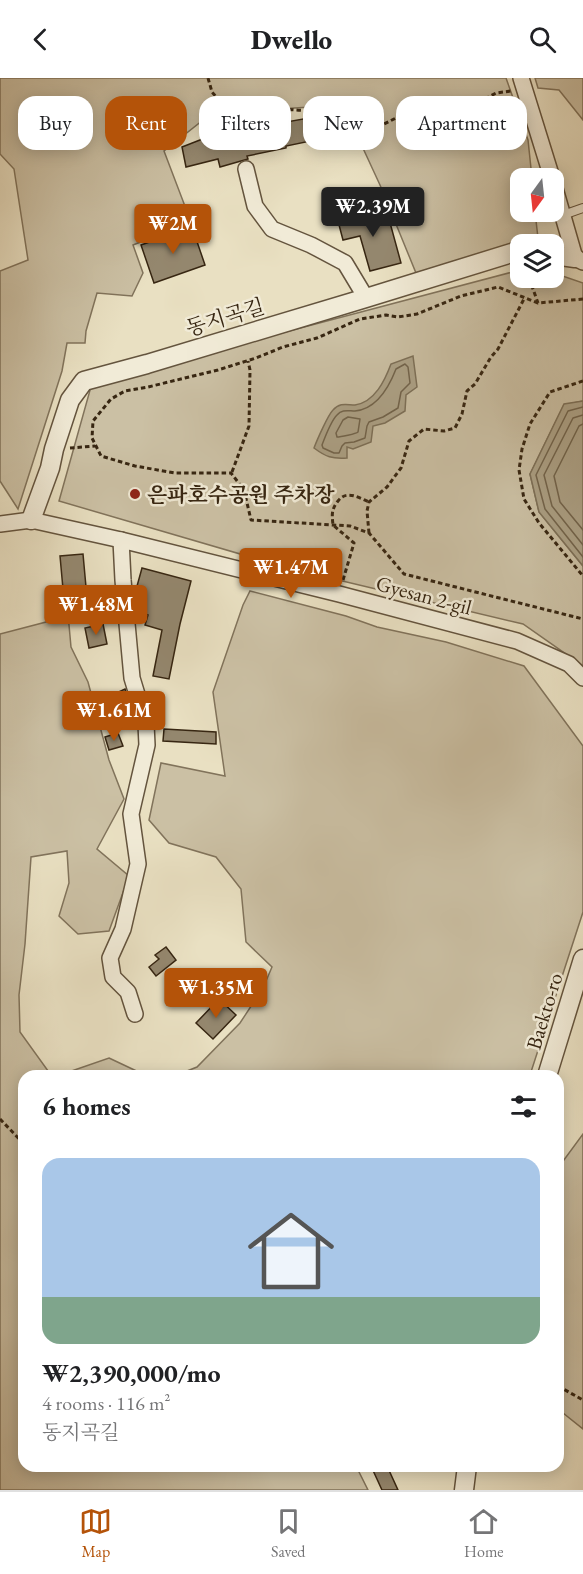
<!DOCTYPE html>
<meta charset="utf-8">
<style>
:root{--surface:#fff;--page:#f6f6f6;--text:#202124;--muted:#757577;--line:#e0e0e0;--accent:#b45309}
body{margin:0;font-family:"EB Garamond","Noto Serif KR",serif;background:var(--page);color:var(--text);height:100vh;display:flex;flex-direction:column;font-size:22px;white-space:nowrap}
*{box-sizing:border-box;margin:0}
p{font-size:20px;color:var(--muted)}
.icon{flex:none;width:33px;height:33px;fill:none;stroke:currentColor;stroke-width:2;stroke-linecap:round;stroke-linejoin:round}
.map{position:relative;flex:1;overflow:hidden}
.drawer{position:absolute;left:18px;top:992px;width:546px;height:402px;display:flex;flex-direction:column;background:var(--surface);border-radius:18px;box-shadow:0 3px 15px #0003}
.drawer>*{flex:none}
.guide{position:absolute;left:18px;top:18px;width:548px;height:54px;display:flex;gap:12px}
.needle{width:39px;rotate:195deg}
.tools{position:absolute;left:510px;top:90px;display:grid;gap:12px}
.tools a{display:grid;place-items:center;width:54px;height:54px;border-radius:12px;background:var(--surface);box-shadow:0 3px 15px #0003;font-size:30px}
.price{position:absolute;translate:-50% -51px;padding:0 14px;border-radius:6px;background:var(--accent);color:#fff;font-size:20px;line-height:39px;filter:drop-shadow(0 2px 3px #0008)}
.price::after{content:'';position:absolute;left:50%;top:36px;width:18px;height:14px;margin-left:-9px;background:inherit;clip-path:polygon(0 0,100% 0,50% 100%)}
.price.active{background:#222;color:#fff}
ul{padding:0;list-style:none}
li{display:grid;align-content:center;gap:12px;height:318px;padding:0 24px}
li+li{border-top:2px solid var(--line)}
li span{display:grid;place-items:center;height:186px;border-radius:18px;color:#555}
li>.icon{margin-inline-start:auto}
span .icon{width:108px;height:108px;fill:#fffc;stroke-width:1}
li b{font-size:26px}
h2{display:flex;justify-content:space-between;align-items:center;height:72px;padding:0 24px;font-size:26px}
.tag{padding:0 21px;border-radius:18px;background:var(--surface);box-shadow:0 3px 15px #0003;font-size:21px;line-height:54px}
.tag.active{background:var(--accent);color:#fff}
header{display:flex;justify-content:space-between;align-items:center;height:78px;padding:0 24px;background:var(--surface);font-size:27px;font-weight:800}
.tab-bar{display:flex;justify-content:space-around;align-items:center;height:84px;border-top:2px solid var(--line);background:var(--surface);font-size:16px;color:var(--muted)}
.tab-bar a{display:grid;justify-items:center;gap:3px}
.tab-bar .active{color:var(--accent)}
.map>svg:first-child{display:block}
.green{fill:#cbc0a4;stroke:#81735b;stroke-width:1.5}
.water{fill:#aca186;stroke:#7d7058;stroke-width:1.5}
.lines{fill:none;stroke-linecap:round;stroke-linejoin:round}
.shore{stroke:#72644c;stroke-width:1.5}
.building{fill:#94876e;stroke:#372612;stroke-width:1.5}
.service-casing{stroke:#64543e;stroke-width:10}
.minor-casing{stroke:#64543e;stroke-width:18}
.tertiary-casing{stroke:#64543e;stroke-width:21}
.path{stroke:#372612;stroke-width:3;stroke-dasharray:4.5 3;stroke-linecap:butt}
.service{stroke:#f1ebd7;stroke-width:8}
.minor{stroke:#f1ebd7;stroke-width:15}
.tertiary{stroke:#f1ebd7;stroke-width:18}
.poi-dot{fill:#8f2418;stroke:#f1ebd7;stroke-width:2}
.labels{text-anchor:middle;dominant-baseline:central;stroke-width:5;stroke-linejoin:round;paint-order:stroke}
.street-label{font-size:21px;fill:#372612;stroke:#f1ebd7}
.poi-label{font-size:21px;font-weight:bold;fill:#372612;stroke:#f1ebd7;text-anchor:start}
</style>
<header><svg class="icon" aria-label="back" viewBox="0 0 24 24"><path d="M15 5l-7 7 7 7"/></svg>Dwello<svg class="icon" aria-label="search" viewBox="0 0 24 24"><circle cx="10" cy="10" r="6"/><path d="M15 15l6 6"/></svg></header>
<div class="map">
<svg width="583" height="1412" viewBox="0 0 583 1412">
<rect width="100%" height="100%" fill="#e9e0c2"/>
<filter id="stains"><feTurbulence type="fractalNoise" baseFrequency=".00333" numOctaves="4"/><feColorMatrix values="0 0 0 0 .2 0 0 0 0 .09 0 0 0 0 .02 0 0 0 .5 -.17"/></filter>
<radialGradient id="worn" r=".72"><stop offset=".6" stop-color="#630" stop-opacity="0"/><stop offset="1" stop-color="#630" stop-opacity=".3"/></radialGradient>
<g class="green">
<polygon points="0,0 506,0 528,62 532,100 520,100 520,134 535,134 538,160 416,195 380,107 343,27 212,35 164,73 191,144 133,167 143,195 132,218 97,215 86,253 85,265 67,265 62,293 18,431 0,403 0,193 28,182 14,91 0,76"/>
<polygon points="535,0 583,0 583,42 559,12 538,10"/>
<polygon points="520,192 520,200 554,200 554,195 583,205 583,323 564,327 530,396 539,434 583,488 583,588 523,546 288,490 59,423 92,305"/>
<polygon points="250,513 346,538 377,549 446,564 524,588 583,668 583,834 530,997 177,997 197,989 240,945 263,910 272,889 246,864 241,811 216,779 169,765 149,742 161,685 225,698 213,614 243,527"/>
<polygon points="57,532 68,536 71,569 88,604 109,682 124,721 97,771 129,798 109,853 78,856 59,838 69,805 67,773 31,779 25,866 19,917 20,954 51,997 24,998 24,1388 356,1388 368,1412 0,1412 0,556 46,544"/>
<polygon points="109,980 145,997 60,997"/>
<polygon points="583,1056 583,1351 558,1331 558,1090"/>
</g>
<g class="water">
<path d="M 413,278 L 417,309 L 406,317 L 405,333 L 385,345 L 373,348 L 371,364 L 353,371 L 347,369 L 347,380 C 332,381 326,379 314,370 C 317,362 328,337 333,332 C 340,324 347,327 355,327 C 375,324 385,302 391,286 Z"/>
<polygon points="583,323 583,488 539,434 530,396 564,326"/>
</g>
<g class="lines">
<g class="shore">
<path d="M 405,286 L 408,289 L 410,305 L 401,314 L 398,330 L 383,339 L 369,344 L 367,348 L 365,360 L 354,364 L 345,365 L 342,368 L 339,375 L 334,375 L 323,370 L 322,367 C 325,359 331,343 337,337 C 342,331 348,333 355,333 C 377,331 389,309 396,291 Z"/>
<polyline points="583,329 568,333 536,397 545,431 583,479"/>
<polyline points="583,337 573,340 544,397 552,428 583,467"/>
<path d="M 348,339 L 360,341 L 358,354 C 356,356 340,359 337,359 L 336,355 L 343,342 Z"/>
<polyline points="583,346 579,348 554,398 560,424 583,452"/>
</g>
</g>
<g class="building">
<polygon points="320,38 325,60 286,68 286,70 247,78 248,81 220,89 218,81 186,89 182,69 205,60 227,54 230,65 288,54 286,44"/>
<polygon points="386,130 401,185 370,193 360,158 343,162 338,143"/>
<polygon points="192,149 205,187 154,205 141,167"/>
<polygon points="83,476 87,520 64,522 60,478"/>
<polygon points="142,490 191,503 180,546 169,601 153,598 162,552 145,547 148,537 136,533 134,519"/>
<polygon points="103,546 107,566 89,570 85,550"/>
<polygon points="125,611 131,630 109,639 101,622"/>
<polygon points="164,651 216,654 216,666 163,663"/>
<polygon points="118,655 123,668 109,672 105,659"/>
<polygon points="166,869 176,882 156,898 149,889 159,881 155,877"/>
<polygon points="219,921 236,937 213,961 196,945"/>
<polygon points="371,1388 387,1388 398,1412 382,1412"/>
</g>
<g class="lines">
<g class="service-casing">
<polyline id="service" points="563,137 583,130"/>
</g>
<g class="minor-casing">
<g id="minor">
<polyline points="521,0 552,100"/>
<polyline points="246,91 255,128 272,151 311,167 345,185 366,220"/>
<polyline points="554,107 575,180 583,184"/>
<polyline points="0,446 31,442 121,462 339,516 517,563 569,586 583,600"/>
<polyline points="121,462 123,502 132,600 146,646 147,667 131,736 138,786 123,851 110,880 113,899 128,914 135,936"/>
</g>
</g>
<g class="tertiary-casing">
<g id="tertiary">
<polyline points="554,177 575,180"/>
<polyline points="31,442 50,390 54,371 70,322 84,303 147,286 366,220 518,173 520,173"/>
<polyline points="547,998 583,881"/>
<polyline points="464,1412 467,1388"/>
</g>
</g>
<g class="path">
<path d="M 208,0 L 212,14 L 222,26 C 231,26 241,26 250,27 C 277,29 302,36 330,30 L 351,48 L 368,54 L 400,38 L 474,27 L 496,15 L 511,13"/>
<polyline points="529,200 538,225"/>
<polyline points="583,221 538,225 498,209 461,218 417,236 398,239 386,237 360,241 317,260 283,269 256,280 218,292 148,309 125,313 111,321 93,343 92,360 101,378 135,388 175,395 231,395 244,412 251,442 350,448 369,455 404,496 583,541"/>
<polyline points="583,303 550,314 530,346 522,371 519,392 524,421 539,445 583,498"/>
<polyline points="70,370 95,368"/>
<polyline points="232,394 249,348 250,292 248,283"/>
<polyline points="369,455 367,433 369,424 387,409 401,390 409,363 424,351 444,353 455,350 462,336 467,313 475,306 491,279 498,271 525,219"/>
<path d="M 343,502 L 354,465 L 333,447 C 332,437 331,432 338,423 C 346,412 358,419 369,424"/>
<polyline points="0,1041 24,1066"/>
<polyline points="558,1308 583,1322"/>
</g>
<use href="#service" class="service"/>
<use href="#minor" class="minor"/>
<use href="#tertiary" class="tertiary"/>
</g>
<circle class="poi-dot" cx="135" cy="416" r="6"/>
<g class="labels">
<g class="street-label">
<text transform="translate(225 239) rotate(-17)">동지곡길</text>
<text transform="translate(424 517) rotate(15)">Gyesan 2-gil</text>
<text transform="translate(544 933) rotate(-73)">Baekto-ro</text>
</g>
<g class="poi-label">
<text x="147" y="416">은파호수공원 주차장</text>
</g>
</g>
<rect width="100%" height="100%" filter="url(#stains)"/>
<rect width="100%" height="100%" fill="url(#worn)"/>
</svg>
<div class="tools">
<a><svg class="needle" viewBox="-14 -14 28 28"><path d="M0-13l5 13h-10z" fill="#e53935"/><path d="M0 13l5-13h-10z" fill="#757577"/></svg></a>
<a><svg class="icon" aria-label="layers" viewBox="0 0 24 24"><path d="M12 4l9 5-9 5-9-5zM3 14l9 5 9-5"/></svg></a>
</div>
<b class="price active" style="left:373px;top:160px">₩2.39M</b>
<b class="price" style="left:173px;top:177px">₩2M</b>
<b class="price" style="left:291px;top:521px">₩1.47M</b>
<b class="price" style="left:96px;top:558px">₩1.48M</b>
<b class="price" style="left:114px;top:664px">₩1.61M</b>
<b class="price" style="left:216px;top:941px">₩1.35M</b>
<div class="guide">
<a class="tag">Buy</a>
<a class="tag active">Rent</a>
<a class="tag">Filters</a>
<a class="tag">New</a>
<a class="tag">Apartment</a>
</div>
<section class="drawer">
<h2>6 homes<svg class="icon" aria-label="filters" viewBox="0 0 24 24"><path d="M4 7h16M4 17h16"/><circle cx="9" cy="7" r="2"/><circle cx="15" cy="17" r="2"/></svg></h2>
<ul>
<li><span style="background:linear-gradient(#a9c7e8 75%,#7fa58c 0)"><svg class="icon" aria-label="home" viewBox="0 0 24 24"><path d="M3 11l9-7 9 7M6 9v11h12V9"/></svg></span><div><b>₩2,390,000/mo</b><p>4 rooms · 116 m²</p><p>동지곡길</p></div></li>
</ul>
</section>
</div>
<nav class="tab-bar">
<a class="active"><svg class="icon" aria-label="map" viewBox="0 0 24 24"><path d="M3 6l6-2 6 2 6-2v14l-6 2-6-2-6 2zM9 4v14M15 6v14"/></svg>Map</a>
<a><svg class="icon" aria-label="saved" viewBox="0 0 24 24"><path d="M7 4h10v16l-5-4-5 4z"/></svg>Saved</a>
<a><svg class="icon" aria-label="home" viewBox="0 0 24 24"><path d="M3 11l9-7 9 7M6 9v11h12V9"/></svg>Home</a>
</nav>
